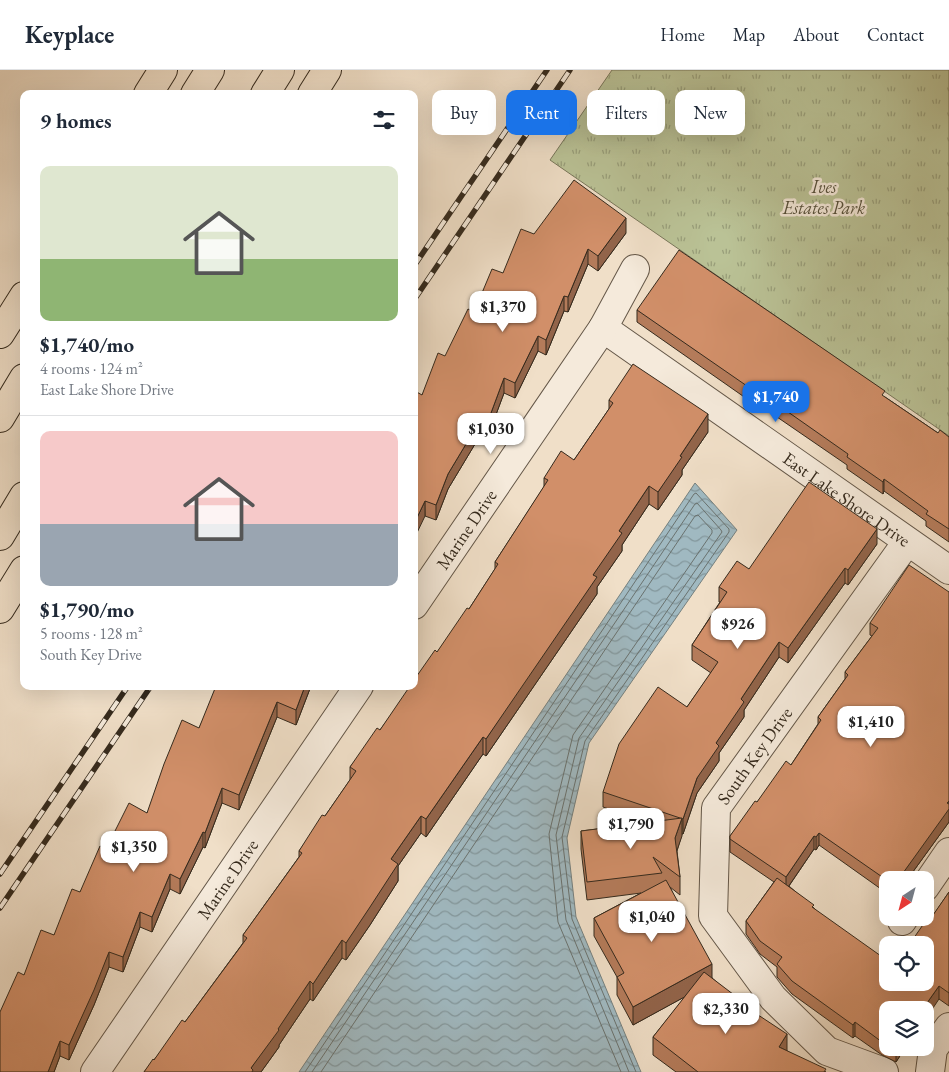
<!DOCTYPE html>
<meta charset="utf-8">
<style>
:root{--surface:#fff;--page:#f2f2f3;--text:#1f2937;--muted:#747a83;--line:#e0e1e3;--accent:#1a73e8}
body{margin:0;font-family:"EB Garamond",serif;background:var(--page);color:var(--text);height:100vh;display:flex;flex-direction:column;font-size:19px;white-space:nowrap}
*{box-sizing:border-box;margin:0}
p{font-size:16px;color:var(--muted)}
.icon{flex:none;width:28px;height:28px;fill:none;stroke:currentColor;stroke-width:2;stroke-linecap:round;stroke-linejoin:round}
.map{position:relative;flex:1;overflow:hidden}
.drawer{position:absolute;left:20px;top:20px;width:398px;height:600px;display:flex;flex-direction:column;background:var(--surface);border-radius:10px;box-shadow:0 5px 20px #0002}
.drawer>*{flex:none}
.hud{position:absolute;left:432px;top:20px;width:441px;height:45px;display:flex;gap:10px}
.needle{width:32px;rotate:216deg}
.controls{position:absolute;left:879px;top:801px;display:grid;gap:10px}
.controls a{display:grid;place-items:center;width:55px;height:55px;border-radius:10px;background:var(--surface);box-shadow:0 5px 20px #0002;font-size:25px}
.price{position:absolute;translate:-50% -42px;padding:0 11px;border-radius:10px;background:#fff;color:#222;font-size:16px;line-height:32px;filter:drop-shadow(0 1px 2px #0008)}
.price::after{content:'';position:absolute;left:50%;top:30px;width:15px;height:11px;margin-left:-8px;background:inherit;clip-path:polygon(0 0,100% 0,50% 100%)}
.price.selected{background:var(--accent);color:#fff}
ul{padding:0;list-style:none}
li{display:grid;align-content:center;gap:10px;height:265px;padding:0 20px}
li+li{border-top:1px solid var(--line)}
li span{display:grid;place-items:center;height:155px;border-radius:10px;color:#555}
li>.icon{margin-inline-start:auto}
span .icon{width:90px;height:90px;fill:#fffc;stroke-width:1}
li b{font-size:21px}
h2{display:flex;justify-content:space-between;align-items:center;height:60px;padding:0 20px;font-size:21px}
.tag{padding:0 18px;border-radius:10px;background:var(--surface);box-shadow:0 5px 20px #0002;font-size:18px;line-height:45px}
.tag.selected{background:var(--accent);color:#fff}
header{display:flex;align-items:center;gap:30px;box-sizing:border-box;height:70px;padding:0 25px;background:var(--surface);border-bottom:1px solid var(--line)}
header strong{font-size:24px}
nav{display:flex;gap:28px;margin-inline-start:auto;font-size:18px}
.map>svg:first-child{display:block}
.park{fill:url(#park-tufts);stroke:#78765a}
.water{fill:url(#water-waves);stroke:#75807f}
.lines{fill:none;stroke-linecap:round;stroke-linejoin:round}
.shore{stroke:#6a726f;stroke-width:1}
.minor-casing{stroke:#645748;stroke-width:30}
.highway-casing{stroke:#352a1d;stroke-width:30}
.minor{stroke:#f5eadb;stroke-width:28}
.highway{stroke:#f0dfc8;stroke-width:28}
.rail-casing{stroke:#352a1d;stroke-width:5.5}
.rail{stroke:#f5eadb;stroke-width:4;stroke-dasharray:11;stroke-linecap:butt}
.wall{fill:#b47b5a;stroke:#352a1d}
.shaded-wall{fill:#92644a;stroke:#352a1d}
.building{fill:#d18f69;stroke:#352a1d}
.labels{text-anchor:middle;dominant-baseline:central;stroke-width:5;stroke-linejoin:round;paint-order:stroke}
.park-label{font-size:18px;font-style:italic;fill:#56503b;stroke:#f5eadb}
.street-label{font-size:18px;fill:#352a1d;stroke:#f5eadb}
</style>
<header>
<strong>Keyplace</strong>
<nav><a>Home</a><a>Map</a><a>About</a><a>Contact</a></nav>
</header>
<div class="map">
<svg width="949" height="1002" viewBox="0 0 949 1002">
<defs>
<pattern id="park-tufts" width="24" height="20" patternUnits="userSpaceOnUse" patternTransform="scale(1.25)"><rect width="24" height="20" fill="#bac296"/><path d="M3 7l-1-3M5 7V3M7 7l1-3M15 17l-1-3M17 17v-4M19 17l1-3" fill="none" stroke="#989e7a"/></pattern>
<pattern id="water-waves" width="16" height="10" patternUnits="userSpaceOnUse" patternTransform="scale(1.25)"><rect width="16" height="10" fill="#a0b9c1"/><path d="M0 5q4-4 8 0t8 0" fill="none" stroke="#83979c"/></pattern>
</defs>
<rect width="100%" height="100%" fill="#f0dfc8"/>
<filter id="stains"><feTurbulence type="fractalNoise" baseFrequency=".004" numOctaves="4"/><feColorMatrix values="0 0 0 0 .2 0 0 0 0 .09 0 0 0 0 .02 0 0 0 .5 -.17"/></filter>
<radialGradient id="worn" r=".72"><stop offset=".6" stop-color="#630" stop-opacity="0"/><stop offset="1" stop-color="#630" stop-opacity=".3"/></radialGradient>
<polygon class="park" points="612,0 949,0 949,366 550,90"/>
<polygon class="water" points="695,413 737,460 589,673 567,768 576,847 641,1002 299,1002"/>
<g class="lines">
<g class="shore">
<polyline points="305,1002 694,424 696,423 729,459 729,462 585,671 562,767 572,849 636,1002"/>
<polyline points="312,1002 695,434 697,433 721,460 722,462 579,668 556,765 566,850 629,1002"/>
<polyline points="321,1002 695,446 698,445 712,460 712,463 573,665 549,764 558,852 621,1002"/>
</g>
<g class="minor-casing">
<g id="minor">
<path id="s1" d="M 635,199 L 603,258 L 949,500"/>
<path id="s2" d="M 414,535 L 603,258"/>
<polyline points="925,817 949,782"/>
<polyline points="902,851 904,848"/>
<path id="s3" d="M 95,1002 L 359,616"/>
<path id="s4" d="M 884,1002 L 827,981 L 773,928 L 713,846 L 716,738 L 907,472"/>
<polyline points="930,1002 933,979 949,957"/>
</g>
</g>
<g class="highway-casing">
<g id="highway">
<polyline points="148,24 163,0"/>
<polyline points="195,24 210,0"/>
<polyline points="265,24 280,0"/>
<polyline points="312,24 327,0"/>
<polyline points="0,264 24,226"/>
<polyline points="0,348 24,308"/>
<polyline points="0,466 24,426"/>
<polyline points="0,539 24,500"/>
</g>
</g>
<use href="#minor" class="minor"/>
<use href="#highway" class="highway"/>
<g class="rail-casing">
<g id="rail">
<polyline points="414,196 547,0"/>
<polyline points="414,230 570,0"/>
<polyline points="0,804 128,616"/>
<polyline points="0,838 151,616"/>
</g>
</g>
<use href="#rail" class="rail"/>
</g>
<g class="wall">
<polygon points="626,163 598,201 588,194 568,242 564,241 546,285 538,281 515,328 504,323 488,366 481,364 448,419 436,450 425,446 422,325 474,242 534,164"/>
<polygon points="637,240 885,327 938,363 949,367 949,472 926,456 926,451 884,421 883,424 847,399 847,395 761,336 760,338 637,252"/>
<polygon points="609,330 708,362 682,400 682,405 658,440 649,434 622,475 622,481 597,517 597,524 486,686 483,684 426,767 421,763 398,796 398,811 370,855 346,890 342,888 313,931 310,929 279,975 279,977 261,1002 144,1002 185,952 243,873 243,865 299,787 299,781 325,746 350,710 350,697 380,660 469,539 495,499 495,492 544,417 544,408 574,390 609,339"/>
<polygon points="877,474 848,515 845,513 788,593 779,587 744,640 744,647 719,683 719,691 697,723 683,764 682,764 677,781 680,807 680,825 670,817 712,908 742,934 787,981 826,1002 676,1002 653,985 653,967 686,926 633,955 617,925 617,907 594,866 594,848 641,823 587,830 581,779 581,761 648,753 603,737 603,722 687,637 711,603 692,590 692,575 720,532 719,532 719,517 749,499"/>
<polygon points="949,522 949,752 907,810 888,810 888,824 819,775 816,780 814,779 789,816 814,838 888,912 949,822 949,936 939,929 888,940 888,978 905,978 896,992 882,985 855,966 853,968 792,924 777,907 777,897 760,884 746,864 746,851 774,812 730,782 730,766 757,732 791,695 818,654 818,647 845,609 845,602 872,566 870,565 870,553"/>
<polygon points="220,616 311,616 296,655 277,647 239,740 222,733 205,778 203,777 180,824 170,819 152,862 140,857 123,902 109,897 94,935 69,990 60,986 54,1002 0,1002 24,905 54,865 106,779 147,743 199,658"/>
</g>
<g class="shaded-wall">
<polygon points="626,148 626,163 598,201 598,186"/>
<polygon points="588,179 588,194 568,242 568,227"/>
<polygon points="564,226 564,241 546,285 546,270"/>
<polygon points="538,266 538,281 515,328 515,313"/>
<polygon points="504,308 504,323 488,366 488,351"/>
<polygon points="761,323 761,336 760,338 760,325"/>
<polygon points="708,344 708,362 682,400 682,405 658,440 658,422 680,386"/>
<polygon points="481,349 481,364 448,419 436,450 436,435 448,404"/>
<polygon points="884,409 884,421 883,424 883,412"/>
<polygon points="649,416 649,434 622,475 622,481 597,517 597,524 486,686 486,669 593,505 619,461"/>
<polygon points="425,431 425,446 414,469 414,454"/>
<polygon points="877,459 877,474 848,515 848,500"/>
<polygon points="845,498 845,513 788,593 788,578"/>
<polygon points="779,572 779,587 744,640 744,647 719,683 719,691 697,723 683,764 683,749 697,708 716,673 741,629"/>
<polygon points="305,616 311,616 296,655 296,640"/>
<polygon points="277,632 277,647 239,740 239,725"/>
<polygon points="483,667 483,684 426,767 426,749"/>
<polygon points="222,718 222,733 205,778 205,763"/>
<polygon points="949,731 949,752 907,810 898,810"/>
<polygon points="421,746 421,763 398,796 398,811 370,855 346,890 346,873 391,789"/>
<polygon points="682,748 682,766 675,786 675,768"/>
<polygon points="203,762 203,777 180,824 180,809"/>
<polygon points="819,763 819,775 816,780 816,767"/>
<polygon points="814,766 814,779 786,820 786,807"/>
<polygon points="170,804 170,819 152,862 152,847"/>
<polygon points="140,842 140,857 123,902 123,887"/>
<polygon points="342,870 342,888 313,931 313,914"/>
<polygon points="109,882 109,897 94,935 69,990 69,975"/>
<polygon points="712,894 712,912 633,955 633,937"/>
<polygon points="310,911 310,929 279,975 279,977 261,1002 251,1002 251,998"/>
<polygon points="939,916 939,929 925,950 925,940 922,940"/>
<polygon points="855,952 855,966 853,968 853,955"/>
<polygon points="787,964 787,981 779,977"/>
<polygon points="60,971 60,986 54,1002 48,1002"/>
<polygon points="896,978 905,978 896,992"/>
</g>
<g class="building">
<polygon points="574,110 626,148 598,186 588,179 568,227 564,226 546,270 538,266 515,313 504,308 488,351 481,349 448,404 436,435 425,431 414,454 414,323 415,321 422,325 438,283 445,286 468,239 474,242 492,199 503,203 521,159 534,164"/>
<polygon points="679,180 885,321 882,325 938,363 940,360 949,367 949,459 926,444 928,441 884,409 883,412 847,387 848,384 761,323 760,325 637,240"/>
<polygon points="633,294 708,344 680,386 682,387 658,422 649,416 619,461 622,463 593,505 597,507 486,669 483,667 426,749 421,746 391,789 398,794 370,837 346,873 342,870 313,914 310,911 278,959 279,960 251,998 253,1000 252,1002 144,1002 153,989 154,990 182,950 185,952 247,868 243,865 302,783 299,781 322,745 325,746 356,701 350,697 377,658 380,660 410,616 414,616 414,610 435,580 437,582 467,538 469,539 498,494 495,492 548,410 544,408 561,381 574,390 613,333 609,330"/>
<polygon points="809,412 877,459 848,500 845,498 788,578 779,572 741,629 744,632 716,673 719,676 697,708 683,749 603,722 619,674 658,617 687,637 718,592 692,575 727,522 719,517 737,491 749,499"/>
<polygon points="909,495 949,522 949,731 947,733 949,734 949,739 898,810 888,810 888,811 819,763 816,767 814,766 786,807 730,769 730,766 755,731 757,732 786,691 791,695 821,650 818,647 848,605 845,602 878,558 870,553"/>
<polygon points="216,616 305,616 296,640 277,632 239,725 222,718 205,763 203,762 180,809 170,804 152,847 140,842 123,887 109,882 94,920 69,975 60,971 48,1002 0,1002 0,942 18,902 24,905 41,860 54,865 72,819 80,822 100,776 106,779 129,733 147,743 164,694 182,650 199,658"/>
<polygon points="682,748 675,768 680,807 653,787 662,803 587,812 581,761"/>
<polygon points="777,808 814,835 812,837 888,891 888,912 925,912 925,875 909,875 929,846 931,848 949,822 949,923 939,916 922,940 888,940 888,974 882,972 855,952 853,955 792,911 777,894 782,887 760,871 746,851"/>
<polygon points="666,810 712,894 633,937 617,907 624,903 594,848"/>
<polygon points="704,902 742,931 740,933 787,964 779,977 826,999 824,1002 698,1002 653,967"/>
</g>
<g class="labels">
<g class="park-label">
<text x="824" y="116">Ives<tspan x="824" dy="21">Estates Park</tspan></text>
</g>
<g class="street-label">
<text stroke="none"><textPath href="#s1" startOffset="365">East Lake Shore Drive</textPath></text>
<text stroke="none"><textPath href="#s2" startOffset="92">Marine Drive</textPath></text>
<text stroke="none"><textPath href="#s4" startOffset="411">South Key Drive</textPath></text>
<text stroke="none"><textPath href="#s3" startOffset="234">Marine Drive</textPath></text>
</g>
</g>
<rect width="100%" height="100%" filter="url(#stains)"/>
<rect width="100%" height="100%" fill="url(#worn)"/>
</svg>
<div class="controls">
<a><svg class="needle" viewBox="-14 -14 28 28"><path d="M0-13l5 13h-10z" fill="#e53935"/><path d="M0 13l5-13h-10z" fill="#747a83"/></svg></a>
<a><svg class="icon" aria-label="locate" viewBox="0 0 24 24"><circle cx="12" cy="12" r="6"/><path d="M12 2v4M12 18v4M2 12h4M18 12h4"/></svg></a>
<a><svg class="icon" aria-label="layers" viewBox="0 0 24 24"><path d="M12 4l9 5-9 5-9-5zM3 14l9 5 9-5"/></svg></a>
</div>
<b class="price" style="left:503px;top:263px">$1,370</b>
<b class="price selected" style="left:776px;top:353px">$1,740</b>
<b class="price" style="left:491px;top:385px">$1,030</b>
<b class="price" style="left:738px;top:580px">$926</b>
<b class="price" style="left:871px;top:678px">$1,410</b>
<b class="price" style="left:631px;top:780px">$1,790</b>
<b class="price" style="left:134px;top:803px">$1,350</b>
<b class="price" style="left:652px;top:873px">$1,040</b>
<b class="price" style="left:726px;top:965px">$2,330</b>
<div class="hud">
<a class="tag">Buy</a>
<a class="tag selected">Rent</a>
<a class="tag">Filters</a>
<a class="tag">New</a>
</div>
<section class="drawer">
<h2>9 homes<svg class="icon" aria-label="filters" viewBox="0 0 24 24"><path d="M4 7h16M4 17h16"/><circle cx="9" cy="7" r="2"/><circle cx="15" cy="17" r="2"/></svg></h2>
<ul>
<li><span style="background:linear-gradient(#dfe7d0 60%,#8fb573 0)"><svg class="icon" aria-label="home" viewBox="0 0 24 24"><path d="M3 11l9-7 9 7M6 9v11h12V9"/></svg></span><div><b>$1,740/mo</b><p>4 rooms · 124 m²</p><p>East Lake Shore Drive</p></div></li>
<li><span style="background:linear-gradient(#f6c9c9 60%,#9aa5b1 0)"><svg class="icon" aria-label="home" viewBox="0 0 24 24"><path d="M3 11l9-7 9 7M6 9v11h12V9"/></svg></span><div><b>$1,790/mo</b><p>5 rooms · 128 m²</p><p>South Key Drive</p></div></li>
</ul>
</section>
</div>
